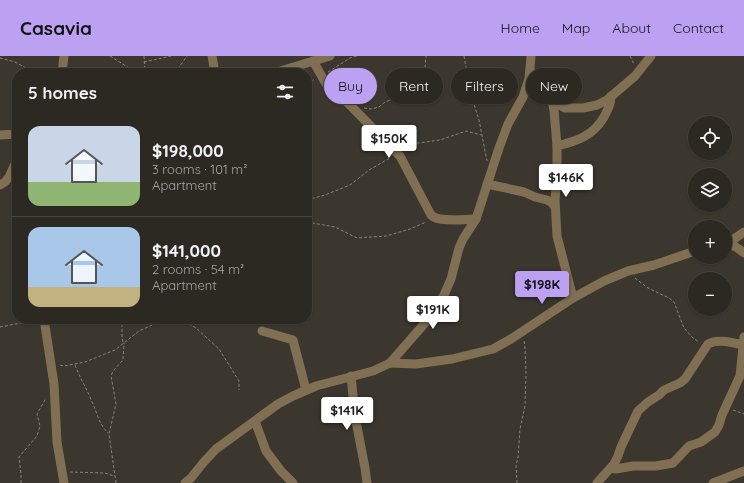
<!DOCTYPE html>
<meta charset="utf-8">
<style>
:root{--surface:#2c2923;--page:#34312b;--text:#f1f3f6;--muted:#a6a6a6;--line:#484541;--accent:#bca0f2}
body{margin:0;font-family:Quicksand,sans-serif;background:var(--page);color:var(--text);height:100vh;display:flex;flex-direction:column;font-size:15px;white-space:nowrap}
*{box-sizing:border-box;margin:0}
p{font-size:13px;color:var(--muted)}
.icon{flex:none;width:22px;height:22px;fill:none;stroke:currentColor;stroke-width:2;stroke-linecap:round;stroke-linejoin:round}
.map{position:relative;flex:1;overflow:hidden}
.panel{position:absolute;left:12px;top:12px;width:300px;height:256px;display:flex;flex-direction:column;background:var(--surface);border-radius:16px;box-shadow:0 1px 3px #0004,0 0 0 1px var(--line)}
.panel>*{flex:none}
.banner{position:absolute;left:324px;top:12px;width:360px;height:36px;display:flex;gap:8px}
.buttons{position:absolute;left:688px;top:60px;display:grid;gap:8px}
.buttons a{display:grid;place-items:center;width:44px;height:44px;border-radius:50%;background:var(--surface);box-shadow:0 1px 3px #0004,0 0 0 1px var(--line);font-size:20px}
.price{position:absolute;translate:-50% -34px;padding:0 9px;border-radius:4px;background:#fff;color:#222;font-size:13px;line-height:26px;filter:drop-shadow(0 1px 2px #0008)}
.price::after{content:'';position:absolute;left:50%;top:24px;width:12px;height:9px;margin-left:-6px;background:inherit;clip-path:polygon(0 0,100% 0,50% 100%)}
.price.selected{background:var(--accent);color:#111}
ul{padding:0;list-style:none}
li{display:flex;align-items:center;gap:12px;height:100px;padding:0 16px}
li+li{border-top:1px solid var(--line)}
li span{display:grid;place-items:center;flex:none;width:112px;height:80px;border-radius:12px;color:#555}
li>.icon{margin-inline-start:auto}
span .icon{width:48px;height:48px;fill:#fffc;stroke-width:1}
li b{font-size:17px}
h2{display:flex;justify-content:space-between;align-items:center;height:48px;padding:0 16px;font-size:17px}
.tag{padding:0 14px;border-radius:18px;background:var(--surface);box-shadow:0 1px 3px #0004,0 0 0 1px var(--line);font-size:14px;line-height:36px}
.tag.selected{background:var(--accent);color:#111}
header{display:flex;align-items:center;gap:24px;box-sizing:border-box;height:56px;padding:0 20px;background:var(--accent);color:#111}
header strong{font-size:19px}
nav{display:flex;gap:22px;margin-inline-start:auto;font-size:14px}
.map>svg:first-child{display:block}
.lines{fill:none;stroke-linecap:round;stroke-linejoin:round}
.path{stroke:#87847d;stroke-width:1;stroke-dasharray:3 2;stroke-linecap:butt}
.minor{stroke:#816f53;stroke-width:9}
</style>
<header>
<strong>Casavia</strong>
<nav><a>Home</a><a>Map</a><a>About</a><a>Contact</a></nav>
</header>
<div class="map">
<svg width="744" height="427" viewBox="0 0 744 427">
<rect width="100%" height="100%" fill="#3b372f"/>
<g class="lines">
<g class="path">
<polyline points="110,0 137,17"/>
<polyline points="144,0 145,17"/>
<polyline points="464,0 471,39 479,64 487,105"/>
<polyline points="630,0 634,8"/>
<polyline points="0,2 15,6 35,17"/>
<polyline points="144,6 171,0"/>
<polyline points="328,16 350,2 357,0"/>
<polyline points="175,17 187,0"/>
<polyline points="307,28 315,23"/>
<polyline points="364,52 371,53 379,51 385,46 406,38 412,22 422,17 425,12 426,0"/>
<polyline points="397,86 411,88 440,84 466,75 481,79"/>
<polyline points="307,144 325,139 350,129 369,114 390,102"/>
<polyline points="307,166 335,171 357,182 386,180 410,173 426,166"/>
<polyline points="635,222 648,232 669,242 674,246 684,272 693,282 699,286"/>
<polyline points="122,263 122,280 123,288"/>
<polyline points="180,263 196,272 219,293 239,325 239,334"/>
<polyline points="0,271 37,264"/>
<polyline points="60,309 64,310 85,306 115,294 139,275 165,263"/>
<path d="M 75,309 C 80,322 87,333 92,346 C 98,358 98,367 108,377"/>
<polyline points="733,354 744,358"/>
<polyline points="70,416 105,417 114,420"/>
<polyline points="21,427 21,418 19,401 37,380 40,370 37,358 46,342"/>
<polyline points="116,427 109,378 116,348 111,320 113,315 123,304 124,287"/>
<polyline points="517,427 516,409 518,402 520,373 525,350 526,317 525,292 524,283"/>
</g>
<g class="minor">
<polyline points="212,0 215,17"/>
<path d="M 313,5 L 329,33 L 340,40 L 348,47 L 400,100 L 431,159 C 439,167 465,163 476,163"/>
<polyline points="530,14 543,35 552,45 565,52 583,52 597,49 607,44 635,20 651,0"/>
<polyline points="62,17 64,0"/>
<polyline points="274,17 330,0"/>
<polyline points="552,45 554,54 557,90 557,120 555,144 557,180 573,242"/>
<polyline points="0,79 17,78"/>
<path d="M 557,90 C 577,85 593,80 604,61 C 608,53 611,48 611,40"/>
<polyline points="487,128 524,136 535,141 547,144 552,147 555,151"/>
<polyline points="0,129 5,126 9,121 14,110 17,108"/>
<polyline points="725,187 734,183 744,176"/>
<polyline points="726,187 736,191 744,197"/>
<polyline points="44,263 54,328 57,386 64,427"/>
<polyline points="262,275 293,284 306,334"/>
<polyline points="390,307 416,308 452,303 493,293 511,283 573,242 604,225 628,215 654,209 695,195"/>
<polyline points="351,320 355,360 365,412 367,427"/>
<polyline points="255,365 266,395 281,415 293,427"/>
<polyline points="611,412 616,413 633,410 656,410 673,407 689,390 701,386 715,376 719,369 722,359 740,320 744,281"/>
<polyline points="185,427 191,422 203,407 216,393 278,348 293,340 316,330 373,315 390,307 425,267 444,239 451,223 459,192 463,183 476,163 499,92 508,68 523,41 529,23 531,0"/>
<path d="M 597,427 L 614,408 L 618,400 L 621,391 L 638,355 L 648,346 L 659,339 L 664,334 L 680,327 L 685,323 L 708,288 C 718,282 733,287 744,289"/>
<polyline points="713,427 744,415"/>
</g>
</g>
</svg>
<div class="buttons">
<a><svg class="icon" aria-label="locate" viewBox="0 0 24 24"><circle cx="12" cy="12" r="6"/><path d="M12 2v4M12 18v4M2 12h4M18 12h4"/></svg></a>
<a><svg class="icon" aria-label="layers" viewBox="0 0 24 24"><path d="M12 4l9 5-9 5-9-5zM3 14l9 5 9-5"/></svg></a>
<a>+</a>
<a>−</a>
</div>
<b class="price" style="left:389px;top:103px">$150K</b>
<b class="price" style="left:566px;top:142px">$146K</b>
<b class="price selected" style="left:542px;top:249px">$198K</b>
<b class="price" style="left:433px;top:274px">$191K</b>
<b class="price" style="left:347px;top:375px">$141K</b>
<div class="banner">
<a class="tag selected">Buy</a>
<a class="tag">Rent</a>
<a class="tag">Filters</a>
<a class="tag">New</a>
</div>
<section class="panel">
<h2>5 homes<svg class="icon" aria-label="filters" viewBox="0 0 24 24"><path d="M4 7h16M4 17h16"/><circle cx="9" cy="7" r="2"/><circle cx="15" cy="17" r="2"/></svg></h2>
<ul>
<li><span style="background:linear-gradient(#c9d6e8 70%,#8fb573 0)"><svg class="icon" aria-label="home" viewBox="0 0 24 24"><path d="M3 11l9-7 9 7M6 9v11h12V9"/></svg></span><div><b>$198,000</b><p>3 rooms · 101 m²</p><p>Apartment</p></div></li>
<li><span style="background:linear-gradient(#a9c7e8 75%,#c2b280 0)"><svg class="icon" aria-label="home" viewBox="0 0 24 24"><path d="M3 11l9-7 9 7M6 9v11h12V9"/></svg></span><div><b>$141,000</b><p>2 rooms · 54 m²</p><p>Apartment</p></div></li>
</ul>
</section>
</div>
